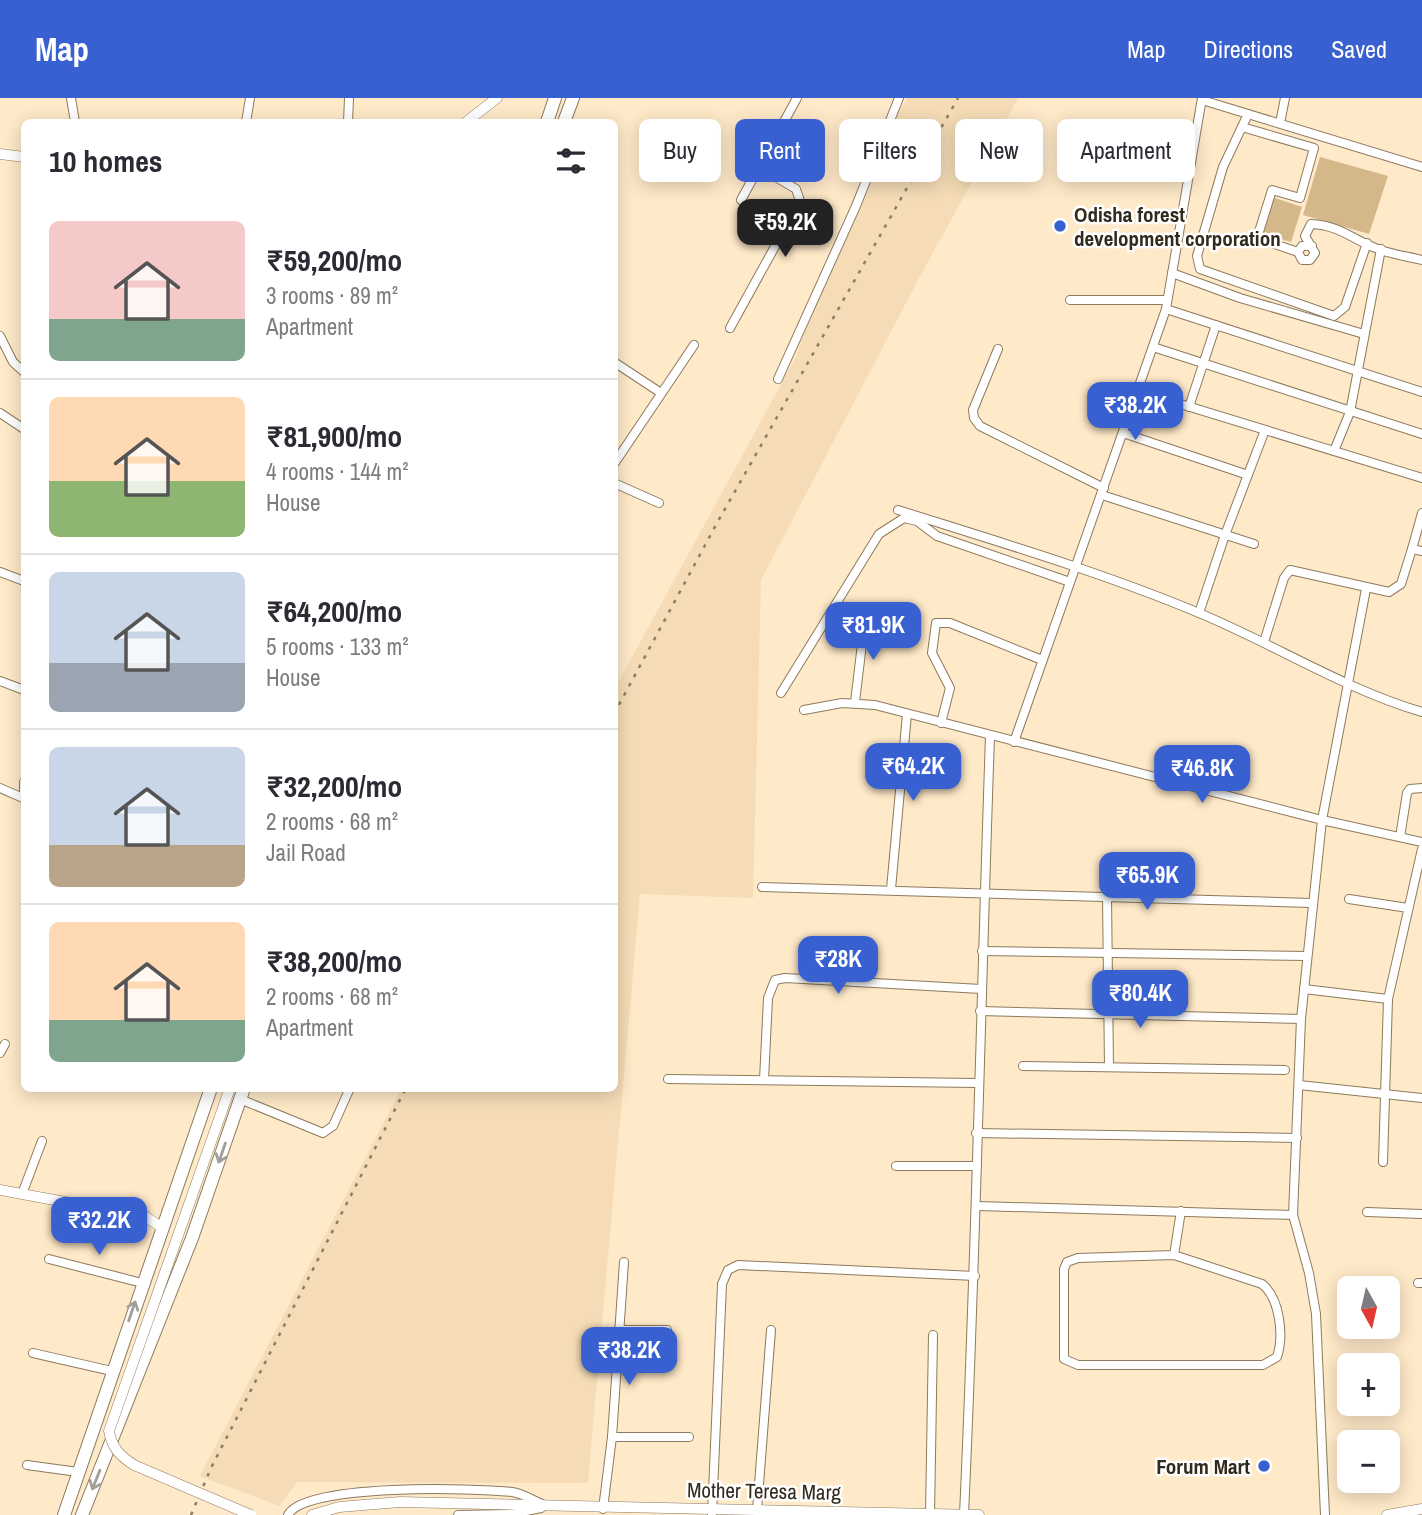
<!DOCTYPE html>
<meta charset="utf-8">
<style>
:root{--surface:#fff;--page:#f2f2f3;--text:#2b2b33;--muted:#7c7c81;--line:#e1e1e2;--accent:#3960d1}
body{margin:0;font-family:"Archivo Narrow",sans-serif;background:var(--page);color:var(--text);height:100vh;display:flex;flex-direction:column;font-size:26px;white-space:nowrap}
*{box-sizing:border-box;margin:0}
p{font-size:23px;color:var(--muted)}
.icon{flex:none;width:38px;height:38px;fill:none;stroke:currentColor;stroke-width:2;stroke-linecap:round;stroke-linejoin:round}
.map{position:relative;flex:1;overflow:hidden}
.side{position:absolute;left:21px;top:21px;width:597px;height:973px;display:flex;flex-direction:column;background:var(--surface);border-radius:10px;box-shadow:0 4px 18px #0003}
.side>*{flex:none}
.top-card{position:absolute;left:639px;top:21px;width:665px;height:63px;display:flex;gap:14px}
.needle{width:46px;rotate:172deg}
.controls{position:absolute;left:1337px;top:1178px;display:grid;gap:14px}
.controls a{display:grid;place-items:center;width:63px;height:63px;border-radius:10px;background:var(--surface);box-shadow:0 4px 18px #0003;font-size:35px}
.price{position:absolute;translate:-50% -60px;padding:0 16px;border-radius:14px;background:var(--accent);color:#fff;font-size:23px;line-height:46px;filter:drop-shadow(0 2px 4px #0008)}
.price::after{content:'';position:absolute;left:50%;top:42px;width:21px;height:16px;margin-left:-10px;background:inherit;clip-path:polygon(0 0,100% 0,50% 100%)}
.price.active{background:#222;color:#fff}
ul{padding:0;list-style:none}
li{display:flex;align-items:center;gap:21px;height:175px;padding:0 28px}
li+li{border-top:2px solid var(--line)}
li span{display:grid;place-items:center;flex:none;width:196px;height:140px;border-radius:10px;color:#555}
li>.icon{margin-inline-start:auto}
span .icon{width:84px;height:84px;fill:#fffc;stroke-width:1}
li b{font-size:30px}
h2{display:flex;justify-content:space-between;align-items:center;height:84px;padding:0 28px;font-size:30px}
.chip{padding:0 24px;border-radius:10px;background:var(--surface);box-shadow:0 4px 18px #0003;font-size:24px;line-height:63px}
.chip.active{background:var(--accent);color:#fff}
header{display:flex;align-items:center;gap:42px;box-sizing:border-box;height:98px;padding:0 35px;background:var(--accent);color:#fff}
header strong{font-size:33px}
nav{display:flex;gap:38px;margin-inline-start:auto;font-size:24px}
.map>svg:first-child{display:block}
.built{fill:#f5dcb6}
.green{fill:#d5b88a}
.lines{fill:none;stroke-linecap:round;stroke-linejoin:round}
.minor-casing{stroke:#8d7a5d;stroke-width:10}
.tertiary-casing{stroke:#8d7a5d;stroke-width:11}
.primary-casing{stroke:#8d7a5d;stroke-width:14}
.minor{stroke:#fff;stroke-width:8}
.tertiary{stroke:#fff;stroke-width:10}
.primary{stroke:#fff;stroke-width:12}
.rail{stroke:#8b7e68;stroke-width:2.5;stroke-dasharray:3.5 7;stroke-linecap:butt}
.tertiary-bridge-casing{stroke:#8d7a5d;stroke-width:11;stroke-linecap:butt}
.tertiary-bridge{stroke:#fff;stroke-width:10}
.oneway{stroke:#a29f99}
.poi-dot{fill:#3960d1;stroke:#fff;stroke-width:2.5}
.labels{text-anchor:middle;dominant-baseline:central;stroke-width:5;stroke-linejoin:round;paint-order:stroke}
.poi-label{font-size:21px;font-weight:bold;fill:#312a1d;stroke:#fff;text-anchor:start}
.street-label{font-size:21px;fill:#312a1d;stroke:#fff}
</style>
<header>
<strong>Map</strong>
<nav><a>Map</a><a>Directions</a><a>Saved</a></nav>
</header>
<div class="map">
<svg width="1422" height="1417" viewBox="0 0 1422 1417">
<rect width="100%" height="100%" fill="#fee9c8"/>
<polygon class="built" points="907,0 1018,0 918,182 761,482 753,800 640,796 588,1385 297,1384 279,1408 200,1378 401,991 614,990 614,592 795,261 852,102"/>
<g class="green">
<polygon points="1320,59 1388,78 1369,136 1303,117"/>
<polygon points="1272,99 1302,109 1291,144 1261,135"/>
</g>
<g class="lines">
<g class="minor-casing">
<g id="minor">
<polyline points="71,0 75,24"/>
<polyline points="1202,2 1422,69"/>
<polyline points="1248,16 1223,69 1197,158 1200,171 1334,218 1345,209 1367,145"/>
<polyline points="246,24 250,0"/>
<polyline points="348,24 349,0"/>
<polyline points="1280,25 1285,0"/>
<polyline points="1242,29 1314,50 1300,100 1272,92 1257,140 1298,154"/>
<polyline points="741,102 797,0"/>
<path d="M 1312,148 L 1302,148 L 1298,154 L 1302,162 L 1310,162 L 1315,155 L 1305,138 L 1311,126 C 1338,127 1351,140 1373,149 C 1388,156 1406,158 1422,162"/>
<polyline points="1172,175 1240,200 1364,236"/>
<polyline points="1070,202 1167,202"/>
<polyline points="1166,211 1422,294"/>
<polyline points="730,230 800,103 796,91 759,69"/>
<polyline points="0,238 13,264 24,274"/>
<polyline points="1153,249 1422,336"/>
<polyline points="998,251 973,312 974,320 980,328 1104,390"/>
<polyline points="614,264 661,295"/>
<polyline points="778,281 856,108 899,0"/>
<polyline points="1138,293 1422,380"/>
<polyline points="1189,309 1216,227"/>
<polyline points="0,315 24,331"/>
<polyline points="1123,335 1248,377"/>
<polyline points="1334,353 1350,314 1381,151"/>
<polyline points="614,366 694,247"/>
<polyline points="614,385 659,405"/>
<polyline points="1102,397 1254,446"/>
<path d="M 898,412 C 999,444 1101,474 1199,515 C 1274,546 1344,591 1422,614"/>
<polyline points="1422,415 1412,451 1422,453"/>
<polyline points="0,474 24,483"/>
<polyline points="1199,515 1225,437 1265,332"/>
<polyline points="1264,544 1284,480 1290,472 1389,494 1401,486 1412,451"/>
<polyline points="0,583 24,592"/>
<polyline points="781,595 879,436 904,420 917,423 937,438 1070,484"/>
<polyline points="855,604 865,521"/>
<polyline points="804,612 842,605 875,607 1322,722 1422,744"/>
<polyline points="941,625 950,590 932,555 936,525 950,525 1042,562"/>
<polyline points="1014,644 1166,211 1202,0"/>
<polyline points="24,684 24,700"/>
<polyline points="0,690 23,700"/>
<polyline points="1400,739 1407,695 1410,691 1422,690"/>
<polyline points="762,789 1311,805"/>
<polyline points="891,791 907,616"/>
<polyline points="1107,798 1109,969"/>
<polyline points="1349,801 1408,810"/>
<polyline points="982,853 1307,858"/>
<polyline points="1304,891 1388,901"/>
<polyline points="980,913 1301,921"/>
<polyline points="0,955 5,946"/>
<polyline points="1023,968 1285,972"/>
<polyline points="668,981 978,985"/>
<polyline points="764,982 768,900 775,882 785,880 981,891"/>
<polyline points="1299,987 1422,1000"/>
<polyline points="240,1001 323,1035 333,1028 350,990"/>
<polyline points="976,1035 1297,1040"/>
<polyline points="1383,1064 1388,901 1422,751"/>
<polyline points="896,1068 977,1068"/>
<polyline points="22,1096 42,1043"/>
<polyline points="978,1108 1293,1117"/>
<polyline points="1367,1114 1422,1116"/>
<path d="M 1174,1157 L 1262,1186 C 1280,1200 1284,1238 1277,1259 L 1263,1267 L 1078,1267 L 1064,1261 L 1064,1171 L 1067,1164 L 1078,1160 L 1174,1157 L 1181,1113"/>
<polyline points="49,1161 142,1185"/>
<polyline points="1418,1185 1422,1185"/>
<polyline points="618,1232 667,1232"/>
<polyline points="33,1255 112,1273"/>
<polyline points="612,1339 689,1339"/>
<polyline points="27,1367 78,1374"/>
<polyline points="603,1411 612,1339 624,1164"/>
<polyline points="757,1412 771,1232"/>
<path d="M 288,1417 C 304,1385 476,1390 512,1394 C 522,1395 532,1402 542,1406"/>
<polyline points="458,1417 512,1416 541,1410"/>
<polyline points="712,1417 722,1186 728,1172 738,1167 975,1178"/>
<polyline points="930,1417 933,1237"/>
<path d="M 964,1417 C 976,1157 981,898 990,638"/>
<polyline points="1325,1417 1316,1216 1309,1175 1293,1117 1301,921 1322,722 1366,491"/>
</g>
</g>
<g class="tertiary-casing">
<g id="tertiary">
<polyline points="466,24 497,0"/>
<polyline points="0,56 24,59"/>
<polyline points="0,1092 146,1119 161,1129"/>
<polyline points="312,1417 339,1409 400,1404 979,1417"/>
<polyline points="1387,1417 1422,1411"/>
</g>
</g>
<g class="primary-casing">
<g id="primary">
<polyline points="547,24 555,0"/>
<polyline points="564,24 573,0"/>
<polyline points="64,1417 211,990"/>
<polyline points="82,1417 192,1140 244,990"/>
</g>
</g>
<use href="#minor" class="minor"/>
<use href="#tertiary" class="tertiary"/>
<use href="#primary" class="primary"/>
<g class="rail">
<polyline points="614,616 717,425 958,0"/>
<polyline points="191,1417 211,1370 406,990"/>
</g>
<g class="tertiary-bridge-casing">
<path id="tertiary-bridge" d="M 230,990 L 109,1333 C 112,1350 120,1358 134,1367 L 251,1417"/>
</g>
<use href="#tertiary-bridge" class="tertiary-bridge"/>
</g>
<defs><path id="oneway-shaft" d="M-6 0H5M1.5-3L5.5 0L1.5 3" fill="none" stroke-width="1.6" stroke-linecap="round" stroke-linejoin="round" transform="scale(1.75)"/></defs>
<g class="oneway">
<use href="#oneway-shaft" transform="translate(222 1055) rotate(109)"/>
<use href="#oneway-shaft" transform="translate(132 1213) rotate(-71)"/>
<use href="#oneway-shaft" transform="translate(96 1382) rotate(112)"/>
</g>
<g class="poi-dot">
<circle cx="1060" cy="128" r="7"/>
<circle cx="1264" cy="1368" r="7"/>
</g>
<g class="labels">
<g class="poi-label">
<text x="1074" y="116">Odisha forest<tspan x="1074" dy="24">development corporation</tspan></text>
<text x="1250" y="1368" text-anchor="end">Forum Mart</text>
</g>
<g class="street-label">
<text transform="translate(764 1393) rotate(1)">Mother Teresa Marg</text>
</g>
</g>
</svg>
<div class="controls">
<a><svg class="needle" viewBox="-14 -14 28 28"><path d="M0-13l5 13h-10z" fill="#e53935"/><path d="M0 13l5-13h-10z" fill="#7c7c81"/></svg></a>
<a>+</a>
<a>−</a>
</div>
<b class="price active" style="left:785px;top:161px">₹59.2K</b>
<b class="price" style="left:1135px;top:344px">₹38.2K</b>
<b class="price" style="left:873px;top:564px">₹81.9K</b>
<b class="price" style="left:913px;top:705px">₹64.2K</b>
<b class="price" style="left:1202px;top:707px">₹46.8K</b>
<b class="price" style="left:1147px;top:814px">₹65.9K</b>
<b class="price" style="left:838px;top:898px">₹28K</b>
<b class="price" style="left:1140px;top:932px">₹80.4K</b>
<b class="price" style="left:99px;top:1159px">₹32.2K</b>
<b class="price" style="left:629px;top:1289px">₹38.2K</b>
<div class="top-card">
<a class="chip">Buy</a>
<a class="chip active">Rent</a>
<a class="chip">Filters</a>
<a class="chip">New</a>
<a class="chip">Apartment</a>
</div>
<section class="side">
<h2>10 homes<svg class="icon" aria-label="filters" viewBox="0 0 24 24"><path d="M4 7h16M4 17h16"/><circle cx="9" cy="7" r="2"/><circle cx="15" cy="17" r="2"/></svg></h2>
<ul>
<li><span style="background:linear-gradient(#f6c9c9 70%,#7fa58c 0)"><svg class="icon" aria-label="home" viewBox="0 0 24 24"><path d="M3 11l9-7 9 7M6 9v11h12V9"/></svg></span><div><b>₹59,200/mo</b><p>3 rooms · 89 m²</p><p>Apartment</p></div></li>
<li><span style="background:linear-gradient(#ffd9b3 60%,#8fb573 0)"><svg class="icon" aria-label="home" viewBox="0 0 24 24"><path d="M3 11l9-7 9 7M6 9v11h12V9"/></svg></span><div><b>₹81,900/mo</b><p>4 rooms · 144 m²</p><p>House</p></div></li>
<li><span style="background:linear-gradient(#c9d6e8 65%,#9aa5b1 0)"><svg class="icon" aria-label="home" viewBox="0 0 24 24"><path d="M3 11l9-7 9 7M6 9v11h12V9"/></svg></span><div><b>₹64,200/mo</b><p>5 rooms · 133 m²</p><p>House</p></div></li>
<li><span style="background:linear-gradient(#c9d6e8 70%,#b9a48a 0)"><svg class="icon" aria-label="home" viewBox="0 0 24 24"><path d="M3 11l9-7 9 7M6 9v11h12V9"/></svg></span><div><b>₹32,200/mo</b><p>2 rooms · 68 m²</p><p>Jail Road</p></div></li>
<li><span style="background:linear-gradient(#ffd9b3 70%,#7fa58c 0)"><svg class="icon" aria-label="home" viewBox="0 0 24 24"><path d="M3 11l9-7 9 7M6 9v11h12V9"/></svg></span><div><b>₹38,200/mo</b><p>2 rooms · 68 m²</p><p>Apartment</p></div></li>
</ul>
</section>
</div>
